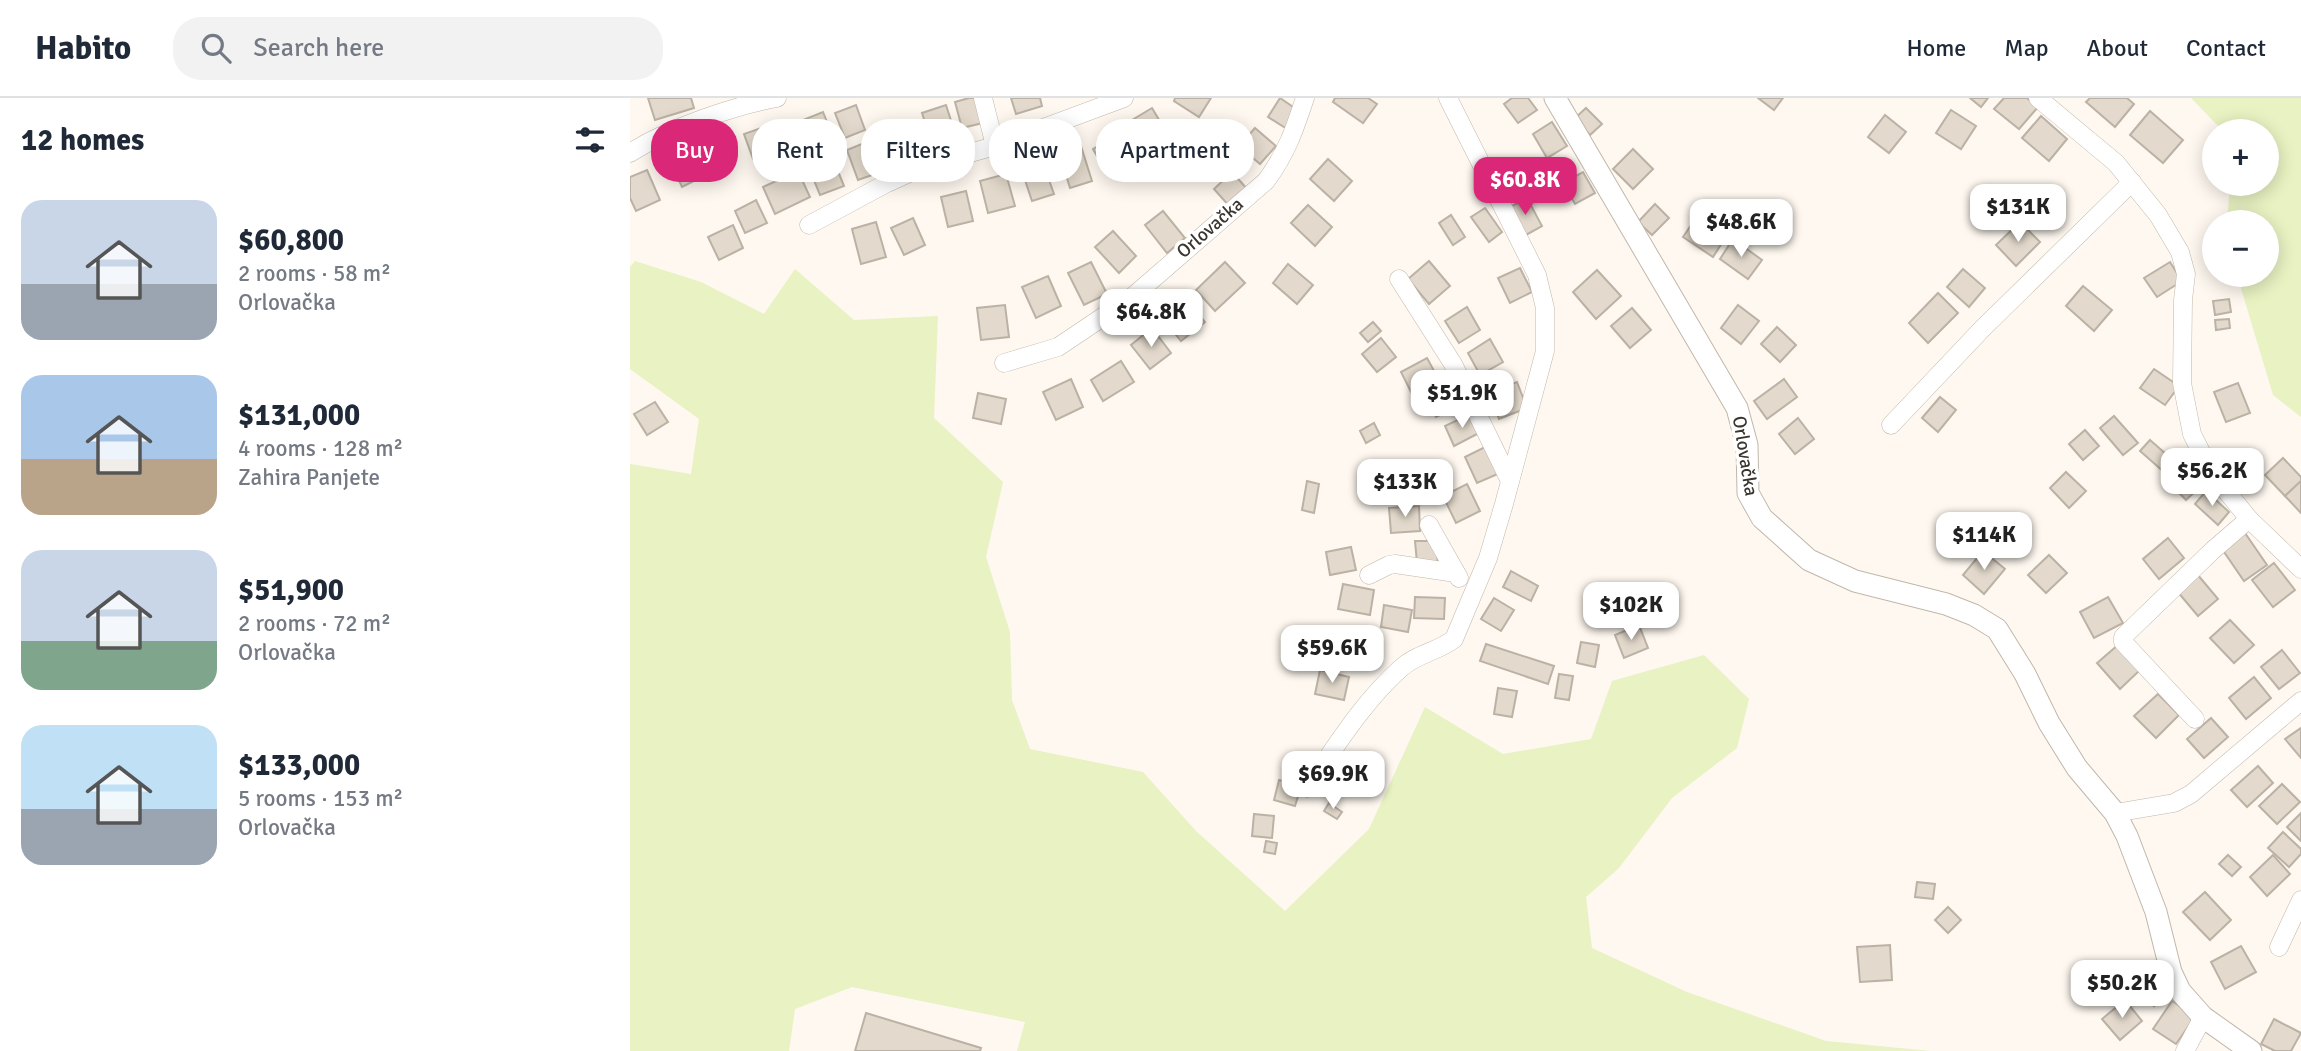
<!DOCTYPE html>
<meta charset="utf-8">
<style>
:root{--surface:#fff;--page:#f2f2f3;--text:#1f2937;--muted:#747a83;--line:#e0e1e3;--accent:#db2777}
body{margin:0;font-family:Signika,sans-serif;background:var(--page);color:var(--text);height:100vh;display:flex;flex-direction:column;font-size:26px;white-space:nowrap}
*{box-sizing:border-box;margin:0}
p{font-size:23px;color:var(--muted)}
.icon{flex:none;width:38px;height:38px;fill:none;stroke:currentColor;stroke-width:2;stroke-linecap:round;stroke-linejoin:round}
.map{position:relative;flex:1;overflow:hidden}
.drawer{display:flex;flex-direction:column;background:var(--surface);width:630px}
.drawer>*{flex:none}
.guide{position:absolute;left:21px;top:21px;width:665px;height:63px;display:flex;gap:14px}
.buttons{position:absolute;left:1572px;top:21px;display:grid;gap:14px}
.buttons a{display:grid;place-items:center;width:77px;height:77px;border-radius:50%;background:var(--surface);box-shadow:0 4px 18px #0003;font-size:35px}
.price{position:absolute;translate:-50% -60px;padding:0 16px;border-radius:14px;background:#fff;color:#222;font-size:23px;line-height:46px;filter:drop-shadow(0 2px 4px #0008)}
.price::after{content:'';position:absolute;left:50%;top:42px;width:21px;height:16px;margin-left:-10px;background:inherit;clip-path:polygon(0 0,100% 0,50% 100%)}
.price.active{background:var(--accent);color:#fff}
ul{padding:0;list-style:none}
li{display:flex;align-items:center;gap:21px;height:175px;padding:0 21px}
li span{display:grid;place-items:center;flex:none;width:196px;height:140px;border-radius:21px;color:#555}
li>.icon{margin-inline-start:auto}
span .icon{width:84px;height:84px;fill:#fffc;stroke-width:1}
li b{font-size:30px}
h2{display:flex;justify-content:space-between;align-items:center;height:84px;padding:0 21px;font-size:30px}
.tag{padding:0 24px;border-radius:28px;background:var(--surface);box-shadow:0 4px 18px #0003;font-size:24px;line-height:63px}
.tag.active{background:var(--accent);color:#fff}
header{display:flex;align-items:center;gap:42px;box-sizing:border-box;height:98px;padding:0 35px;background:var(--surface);border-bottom:2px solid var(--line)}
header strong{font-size:33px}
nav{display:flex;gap:38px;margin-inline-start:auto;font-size:24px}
.search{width:490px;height:63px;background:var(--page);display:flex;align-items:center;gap:18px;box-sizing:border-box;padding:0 24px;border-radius:28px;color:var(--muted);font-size:26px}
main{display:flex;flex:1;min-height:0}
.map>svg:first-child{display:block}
.green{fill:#e8f2c2}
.building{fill:#e3d9cc;stroke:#bbb2a5;stroke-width:2}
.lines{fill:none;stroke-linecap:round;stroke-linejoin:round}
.minor-casing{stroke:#c1b7ab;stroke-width:19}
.tertiary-casing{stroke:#c1b7ab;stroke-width:23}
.minor{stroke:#fff;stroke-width:18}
.tertiary{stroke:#fff;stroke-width:21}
.labels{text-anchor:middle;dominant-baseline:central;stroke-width:7;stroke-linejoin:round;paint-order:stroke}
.street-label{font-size:19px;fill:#393530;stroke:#fff}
</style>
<header>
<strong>Habito</strong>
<div class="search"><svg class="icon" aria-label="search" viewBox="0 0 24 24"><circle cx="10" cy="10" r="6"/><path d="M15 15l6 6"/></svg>Search here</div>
<nav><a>Home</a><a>Map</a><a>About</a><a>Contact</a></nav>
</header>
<main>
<section class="drawer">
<h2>12 homes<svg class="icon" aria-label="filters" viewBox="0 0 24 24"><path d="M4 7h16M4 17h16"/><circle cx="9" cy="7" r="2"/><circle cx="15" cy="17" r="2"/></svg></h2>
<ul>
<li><span style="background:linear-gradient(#c9d6e8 60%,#9aa5b1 0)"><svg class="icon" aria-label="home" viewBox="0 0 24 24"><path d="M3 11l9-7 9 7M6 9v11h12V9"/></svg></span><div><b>$60,800</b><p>2 rooms · 58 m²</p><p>Orlovačka</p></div></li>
<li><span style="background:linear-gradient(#a9c7e8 60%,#b9a48a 0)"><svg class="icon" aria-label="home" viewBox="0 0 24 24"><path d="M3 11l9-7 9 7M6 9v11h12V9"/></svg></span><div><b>$131,000</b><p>4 rooms · 128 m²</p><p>Zahira Panjete</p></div></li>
<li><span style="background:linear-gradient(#c9d6e8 65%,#7fa58c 0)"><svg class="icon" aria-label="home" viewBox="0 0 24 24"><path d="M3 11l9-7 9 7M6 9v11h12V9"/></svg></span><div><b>$51,900</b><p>2 rooms · 72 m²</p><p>Orlovačka</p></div></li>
<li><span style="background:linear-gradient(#bfe0f5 60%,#9aa5b1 0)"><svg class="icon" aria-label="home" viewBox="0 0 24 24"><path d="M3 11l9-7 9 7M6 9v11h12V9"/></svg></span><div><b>$133,000</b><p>5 rooms · 153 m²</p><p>Orlovačka</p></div></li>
</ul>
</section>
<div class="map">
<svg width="1671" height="953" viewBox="0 0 1671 953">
<rect width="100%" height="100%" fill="#fef8f0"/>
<g class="green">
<polygon points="1561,0 1671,0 1671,319 1643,297 1607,177 1636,177 1636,124 1597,124 1600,86 1636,86 1636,33 1593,33"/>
<polygon points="5,163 71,184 134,216 165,171 224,222 308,218 304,320 373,384 356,459 380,534 382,602 400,651 513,674 566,733 655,813 739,731 795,609 873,656 961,641 982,583 1074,557 1119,601 1107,650 1042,700 989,770 956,799 962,850 1057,894 1196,943 1301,953 387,953 395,924 222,889 165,911 159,953 0,953 0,366 61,376 69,321 0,271 0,169"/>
</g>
<g class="building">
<polygon points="18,0 61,0 64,10 25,22"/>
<polygon points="339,0 346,0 353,25 332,30 325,4"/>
<polygon points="381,0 410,0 412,8 386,16"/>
<polygon points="545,0 581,0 569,19 544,3"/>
<polygon points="650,0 669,13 657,31 638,19"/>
<polygon points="705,0 738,0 747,6 733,25 703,4"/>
<polygon points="882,0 898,0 907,12 888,25 874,6"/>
<polygon points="1128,0 1153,0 1144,12"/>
<polygon points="1340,0 1358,0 1351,9"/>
<polygon points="1374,0 1397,0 1408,9 1389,31 1364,11"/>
<polygon points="1460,0 1497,0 1504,6 1485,29 1456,4"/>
<polygon points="226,7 235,32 215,40 205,15"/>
<polygon points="316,7 325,35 301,43 292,15"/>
<polygon points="522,10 541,42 516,57 497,25"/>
<polygon points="956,10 972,26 960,37 944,21"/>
<polygon points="1321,12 1346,28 1331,51 1306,35"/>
<polygon points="1520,13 1553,42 1533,65 1500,37"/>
<polygon points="193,14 203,39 173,51 163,26"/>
<polygon points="1255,17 1276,34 1259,55 1238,39"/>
<polygon points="1411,18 1437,41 1419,63 1392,40"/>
<polygon points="922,24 937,48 917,60 903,36"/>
<polygon points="134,29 143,53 123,61 114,36"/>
<polygon points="280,29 288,57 264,64 256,35"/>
<polygon points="625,30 646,48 630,66 609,48"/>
<polygon points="97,34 107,58 84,68 74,44"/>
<polygon points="480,41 495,68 478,77 463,51"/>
<polygon points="239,43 251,74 228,82 217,52"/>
<polygon points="450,45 462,83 440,90 428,51"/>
<polygon points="60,50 74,78 52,89 39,61"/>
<polygon points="1003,51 1023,71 1003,91 983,71"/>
<polygon points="203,61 214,88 190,97 179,70"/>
<polygon points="698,61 722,83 704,103 680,81"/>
<polygon points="413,65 424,96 402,103 392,73"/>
<polygon points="17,72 30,102 6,113 0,100 0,79"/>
<polygon points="168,73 180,99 145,116 133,89"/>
<polygon points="602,74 618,92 600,109 584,91"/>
<polygon points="953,74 965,95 945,106 933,85"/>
<polygon points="376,76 385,108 358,115 350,83"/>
<polygon points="336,93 343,123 318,129 311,99"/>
<polygon points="897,100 912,128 894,138 878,110"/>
<polygon points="126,102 137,125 115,135 105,113"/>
<polygon points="1025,106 1039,120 1022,137 1008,124"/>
<polygon points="678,107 702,129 685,148 661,125"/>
<polygon points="855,110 872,134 859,144 841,119"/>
<polygon points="533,113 555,140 537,155 515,127"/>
<polygon points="821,117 835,139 823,147 809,125"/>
<polygon points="1068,117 1097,137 1083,159 1053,139"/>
<polygon points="283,120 295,147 274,157 261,130"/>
<polygon points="246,124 256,159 231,166 222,131"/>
<polygon points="1390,124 1410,144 1386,168 1366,147"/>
<polygon points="103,127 113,150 89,162 78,139"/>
<polygon points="483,133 506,158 489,175 465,149"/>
<polygon points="1103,141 1132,162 1118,181 1090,161"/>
<polygon points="799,163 820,188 799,206 778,181"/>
<polygon points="461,164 477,196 454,207 438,175"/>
<polygon points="595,164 615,185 585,213 566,192"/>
<polygon points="1540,164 1552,183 1527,199 1514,180"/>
<polygon points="658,166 683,187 667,206 643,185"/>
<polygon points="890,170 902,194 880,205 868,180"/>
<polygon points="1333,171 1355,190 1339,209 1317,189"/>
<polygon points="967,172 991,198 966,221 943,194"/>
<polygon points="418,178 431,208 406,220 392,189"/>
<polygon points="1453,188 1482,212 1464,233 1436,208"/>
<polygon points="1308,195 1328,215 1298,245 1279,225"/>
<polygon points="554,199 575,224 551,243 531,218"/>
<polygon points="1599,201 1601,214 1585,217 1583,203"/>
<polygon points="375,207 379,239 351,242 347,210"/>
<polygon points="1108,207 1129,223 1111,246 1091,230"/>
<polygon points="837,209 850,232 829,245 815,223"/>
<polygon points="1002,210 1021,232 1000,250 981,228"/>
<polygon points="1599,221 1600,230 1586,232 1585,222"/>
<polygon points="743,224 751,233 738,244 730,235"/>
<polygon points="1147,229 1166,247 1150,264 1131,246"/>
<polygon points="522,230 541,255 520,271 501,247"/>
<polygon points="751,240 766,259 747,274 732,256"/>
<polygon points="860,241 873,264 850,277 838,255"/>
<polygon points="797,260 809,282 782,296 771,274"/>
<polygon points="491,263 504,284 473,303 461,282"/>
<polygon points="1524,271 1549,288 1535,307 1510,290"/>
<polygon points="441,281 453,309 426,322 413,294"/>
<polygon points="1154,281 1167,299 1137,321 1124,303"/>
<polygon points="887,284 897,310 869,321 859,295"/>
<polygon points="820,285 831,307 806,319 795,298"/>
<polygon points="1608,285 1620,315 1596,324 1584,294"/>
<polygon points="348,295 376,301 371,326 343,320"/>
<polygon points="1310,299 1326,312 1308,334 1292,320"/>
<polygon points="25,304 38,324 17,337 4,316"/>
<polygon points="840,316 849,335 824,348 815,328"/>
<polygon points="1484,318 1508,345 1493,357 1470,330"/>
<polygon points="1168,320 1184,341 1165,356 1149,336"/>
<polygon points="744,325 750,337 736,345 730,333"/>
<polygon points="1455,332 1469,348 1453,362 1439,346"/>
<polygon points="1520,342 1544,363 1534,374 1510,353"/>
<polygon points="857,348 870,375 847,385 835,359"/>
<polygon points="1653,360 1671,379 1671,383 1655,398 1635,377"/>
<polygon points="1550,364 1572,387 1556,402 1534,379"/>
<polygon points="1436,374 1456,393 1439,410 1420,390"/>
<polygon points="774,376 776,401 749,403 747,378"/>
<polygon points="677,383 689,386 684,415 672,412"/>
<polygon points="1671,383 1671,415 1655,398"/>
<polygon points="837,386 850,413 826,425 813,398"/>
<polygon points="1576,393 1599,414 1588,427 1565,406"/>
<polygon points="789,408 790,433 761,435 759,410"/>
<polygon points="1615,435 1637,467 1614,483 1592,451"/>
<polygon points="1538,440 1554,460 1529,481 1513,461"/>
<polygon points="785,443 806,443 808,466 787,465"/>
<polygon points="721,449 726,472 700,477 696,454"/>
<polygon points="1353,453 1375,471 1354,496 1333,477"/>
<polygon points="1419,457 1437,475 1416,495 1398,477"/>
<polygon points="1644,465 1665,492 1643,509 1622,482"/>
<polygon points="881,473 908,488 901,503 873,489"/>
<polygon points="1567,476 1588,501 1568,518 1547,493"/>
<polygon points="713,486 744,492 740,517 708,511"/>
<polygon points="785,499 815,500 814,521 784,520"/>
<polygon points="1478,499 1493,525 1464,540 1450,514"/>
<polygon points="864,500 884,512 871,533 851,521"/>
<polygon points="754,507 782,512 778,534 751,529"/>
<polygon points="1600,522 1624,547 1604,565 1580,540"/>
<polygon points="1009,527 1018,550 994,560 985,537"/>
<polygon points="719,531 745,537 739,562 713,556"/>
<polygon points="951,544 969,547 965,569 947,565"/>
<polygon points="856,546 924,568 918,586 850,563"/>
<polygon points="1488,547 1510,572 1490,591 1467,565"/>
<polygon points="1652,552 1670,575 1649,591 1631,569"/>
<polygon points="690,572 719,579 714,602 685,596"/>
<polygon points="929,576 943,578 939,602 925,600"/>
<polygon points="1624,579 1641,600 1616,621 1599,600"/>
<polygon points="868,590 887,593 882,619 864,616"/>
<polygon points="1528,596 1549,617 1526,640 1504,618"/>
<polygon points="1581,620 1598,639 1574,660 1557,641"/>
<polygon points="1671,630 1671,660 1655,641"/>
<polygon points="1628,668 1643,685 1617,709 1601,692"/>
<polygon points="649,682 671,689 665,708 644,702"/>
<polygon points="1652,686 1670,704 1647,726 1629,708"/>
<polygon points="699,705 712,714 707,721 694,713"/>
<polygon points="1671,715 1671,743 1657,729"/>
<polygon points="624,716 644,718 642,740 622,738"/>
<polygon points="1653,734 1671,751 1671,756 1659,769 1638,750"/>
<polygon points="636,743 647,745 645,756 634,754"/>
<polygon points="1598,757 1611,769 1602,778 1589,766"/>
<polygon points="1643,757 1660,776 1637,798 1620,779"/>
<polygon points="1287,784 1305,786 1303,801 1285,799"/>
<polygon points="1575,794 1601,822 1580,842 1553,814"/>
<polygon points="1318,809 1331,822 1318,835 1305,822"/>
<polygon points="1260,847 1262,882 1230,884 1227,849"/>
<polygon points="1611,848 1626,874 1595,891 1581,864"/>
<polygon points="1527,868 1546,886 1524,908 1506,890"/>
<polygon points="1495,902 1512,923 1490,942 1472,921"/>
<polygon points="1542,903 1565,919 1546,946 1523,931"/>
<polygon points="236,915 351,950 350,953 225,953"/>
<polygon points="1644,921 1671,935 1661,953 1645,953 1631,946"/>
</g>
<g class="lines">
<g class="minor-casing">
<g id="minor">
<polyline points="353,0 365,48"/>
<polyline points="1408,0 1486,65 1528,117 1550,154 1556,176 1553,202 1552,285 1562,336 1581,374 1619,421 1671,471"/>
<path d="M 0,55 C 37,31 103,8 147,0"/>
<polyline points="179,127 257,85 297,67 365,48 494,0"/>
<polyline points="769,181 823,266 879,381"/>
<path d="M 374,265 L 428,249 L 501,200 L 636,83 C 657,54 664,33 675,0"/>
<polyline points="1261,327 1353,230 1502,84"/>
<polyline points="799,427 829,480"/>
<polyline points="739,477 759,467 765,466 826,475"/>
<polyline points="1565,621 1493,544 1493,539 1583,452 1619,421"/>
<path d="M 677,690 C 706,648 733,604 771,570 C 786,556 807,554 824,541 L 858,460 L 874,406 L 915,253 L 915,210 L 907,177 L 818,0"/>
<polyline points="1485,715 1544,705 1561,696 1671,603"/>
<polyline points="1649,849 1671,802"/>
<polyline points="1555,953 1573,919"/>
</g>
</g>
<g class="tertiary-casing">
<polyline id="tertiary" points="925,0 1107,310 1117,347 1118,395 1132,420 1150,436 1179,462 1225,483 1316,506 1344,517 1367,531 1395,576 1419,625 1447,670 1485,715 1497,738 1526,814 1541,874 1550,893 1573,919 1621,953"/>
</g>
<use href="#minor" class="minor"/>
<use href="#tertiary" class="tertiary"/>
</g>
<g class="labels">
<g class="street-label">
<text transform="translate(580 130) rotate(-41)">Orlovačka</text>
<text transform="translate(1115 358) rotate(81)">Orlovačka</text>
</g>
</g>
</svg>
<div class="buttons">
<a>+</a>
<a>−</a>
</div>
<b class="price active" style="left:895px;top:119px">$60.8K</b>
<b class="price" style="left:1388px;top:146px">$131K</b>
<b class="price" style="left:1111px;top:161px">$48.6K</b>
<b class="price" style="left:521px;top:251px">$64.8K</b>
<b class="price" style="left:832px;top:332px">$51.9K</b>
<b class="price" style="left:1582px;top:410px">$56.2K</b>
<b class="price" style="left:775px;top:421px">$133K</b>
<b class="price" style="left:1354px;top:474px">$114K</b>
<b class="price" style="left:1001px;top:544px">$102K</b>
<b class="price" style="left:702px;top:587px">$59.6K</b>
<b class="price" style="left:703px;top:713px">$69.9K</b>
<b class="price" style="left:1492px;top:922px">$50.2K</b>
<div class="guide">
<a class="tag active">Buy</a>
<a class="tag">Rent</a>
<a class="tag">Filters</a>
<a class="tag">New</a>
<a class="tag">Apartment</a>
</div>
</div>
</main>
